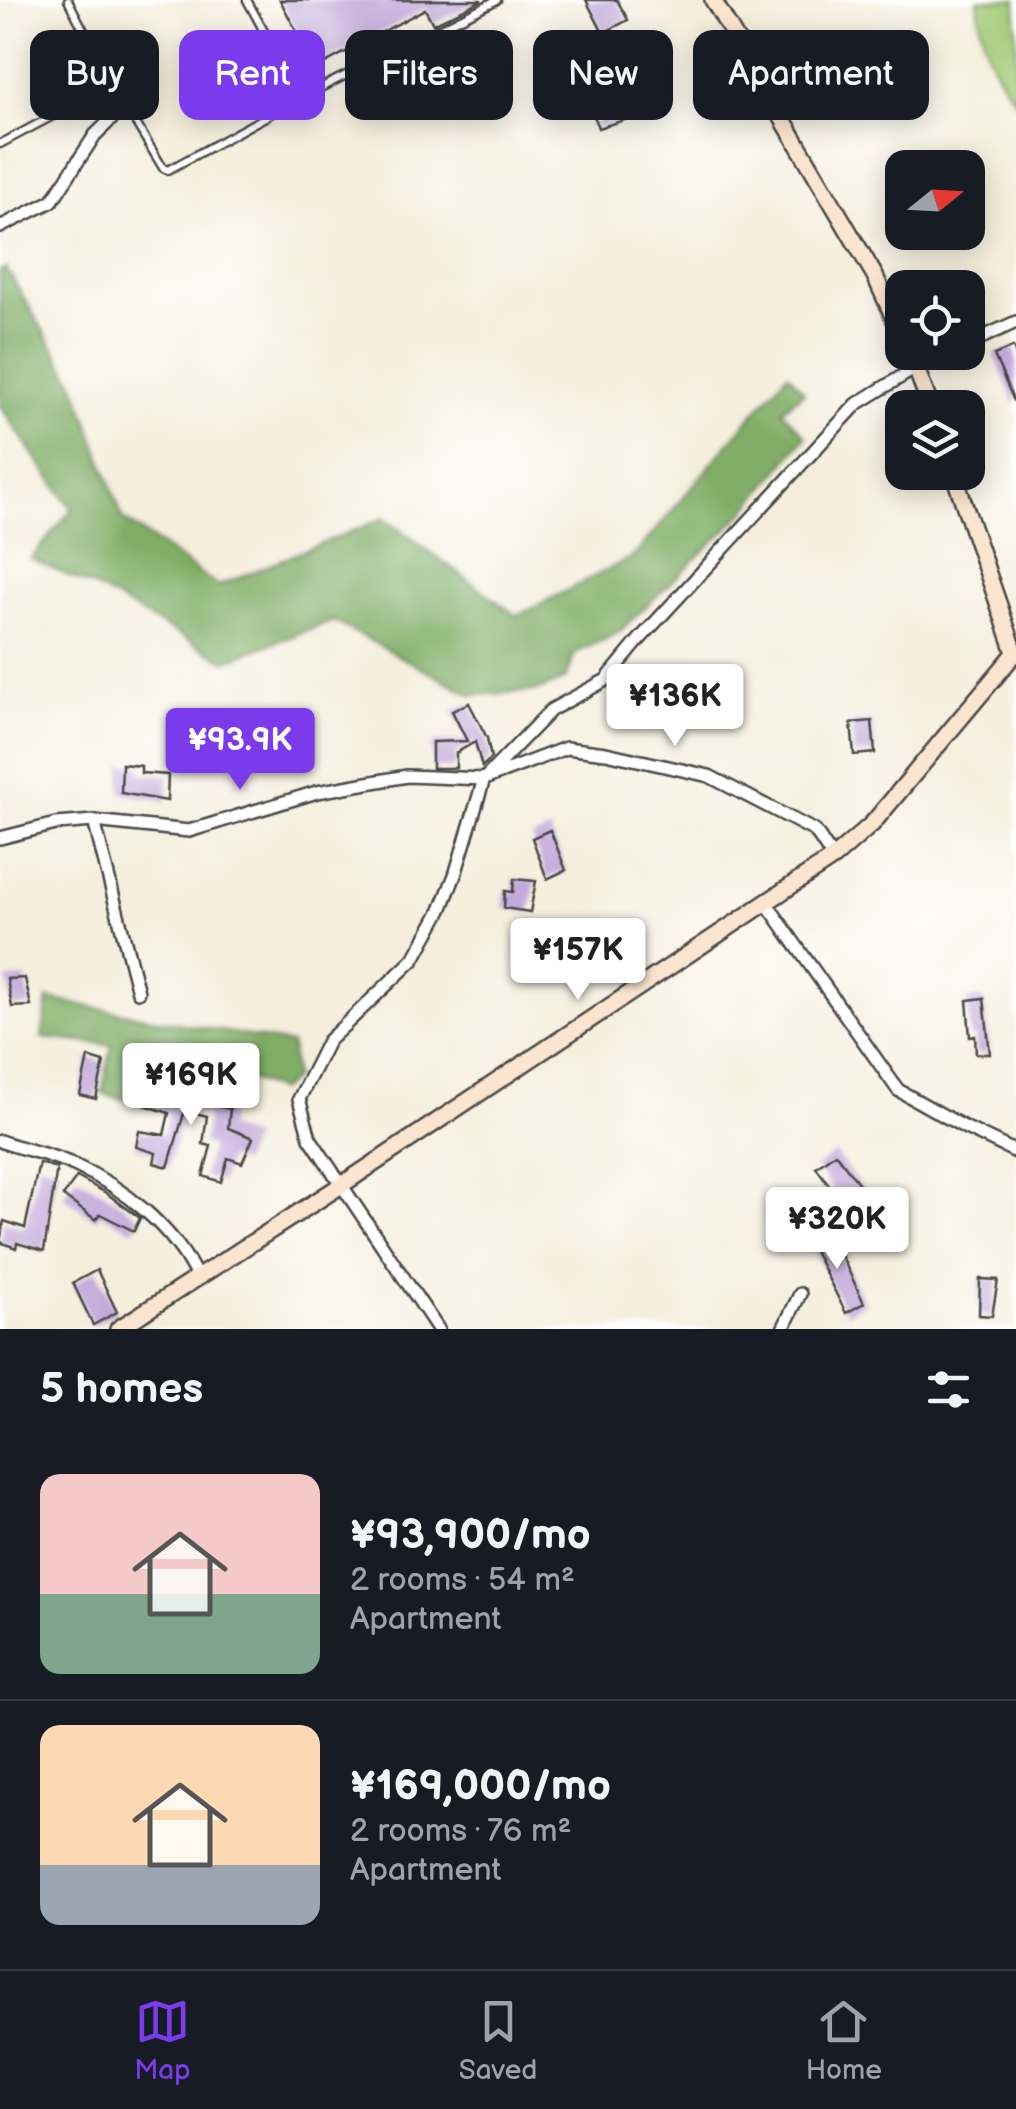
<!DOCTYPE html>
<meta charset="utf-8">
<style>
:root{--surface:#171b24;--page:#20242c;--text:#f1f3f6;--muted:#9ea1a6;--line:#363941;--accent:#7c3aed}
body{margin:0;font-family:"Balsamiq Sans",sans-serif;background:var(--page);color:var(--text);height:100vh;display:flex;flex-direction:column;font-size:38px;white-space:nowrap}
*{box-sizing:border-box;margin:0}
p{font-size:32px;color:var(--muted)}
.icon{flex:none;width:55px;height:55px;fill:none;stroke:currentColor;stroke-width:2;stroke-linecap:round;stroke-linejoin:round}
.map{position:relative;height:1329px;overflow:hidden}
.side{display:flex;flex-direction:column;background:var(--surface);flex:1}
.side>*{flex:none}
.hud{position:absolute;left:30px;top:30px;width:958px;height:90px;display:flex;gap:20px}
.needle{width:65px;rotate:72deg}
.buttons{position:absolute;left:885px;top:150px;display:grid;gap:20px}
.buttons a{display:grid;place-items:center;width:100px;height:100px;border-radius:20px;background:var(--surface);box-shadow:0 5px 25px #0003;font-size:50px}
.price{position:absolute;translate:-50% -85px;padding:0 22px;border-radius:10px;background:#fff;color:#222;font-size:32px;line-height:65px;filter:drop-shadow(0 2px 5px #0008)}
.price::after{content:'';position:absolute;left:50%;top:60px;width:30px;height:22px;margin-left:-15px;background:inherit;clip-path:polygon(0 0,100% 0,50% 100%)}
.price.selected{background:var(--accent);color:#fff}
ul{padding:0;list-style:none}
li{display:flex;align-items:center;gap:30px;height:250px;padding:0 40px}
li+li{border-top:2px solid var(--line)}
li span{display:grid;place-items:center;flex:none;width:280px;height:200px;border-radius:20px;color:#555}
li>.icon{margin-inline-start:auto}
span .icon{width:120px;height:120px;fill:#fffc;stroke-width:1}
li b{font-size:42px}
h2{display:flex;justify-content:space-between;align-items:center;height:120px;padding:0 40px;font-size:42px}
.tag{padding:0 35px;border-radius:20px;background:var(--surface);box-shadow:0 5px 25px #0003;font-size:35px;line-height:90px}
.tag.selected{background:var(--accent);color:#fff}
.menu{display:flex;justify-content:space-around;align-items:center;height:140px;border-top:2px solid var(--line);background:var(--surface);font-size:28px;color:var(--muted)}
.menu a{display:grid;justify-items:center;gap:5px}
.menu .selected{color:var(--accent)}
.map>svg:first-child{display:block}
.green{fill:#a1ca75;stroke:#667a50;stroke-width:2.5}
.forest{fill:#80ae66;stroke:#566c48;stroke-width:2.5}
.building{fill:#c2a8da}
.lines{fill:none;stroke-linecap:round;stroke-linejoin:round}
.lane-casing{stroke:#494846;stroke-width:11}
.street-casing{stroke:#494846;stroke-width:16}
.secondary-casing{stroke:#494846;stroke-width:20}
.lane{stroke:#fff;stroke-width:6}
.street{stroke:#fff;stroke-width:11}
.secondary{stroke:#fce5d0;stroke-width:15}
</style>
<div class="map">
<svg width="1016" height="1329" viewBox="0 0 1016 1329">
<rect width="100%" height="100%" fill="#fff"/>
<filter id="ink" filterUnits="userSpaceOnUse"><feTurbulence type="fractalNoise" baseFrequency=".01" numOctaves="2"/><feDisplacementMap in="SourceGraphic" scale="20" xChannelSelector="R" yChannelSelector="G"/><feConvolveMatrix kernelMatrix="1 2 1 2 8 2 1 2 1" color-interpolation-filters="sRGB"/></filter>
<filter id="wash" filterUnits="userSpaceOnUse"><feTurbulence type="fractalNoise" baseFrequency=".0048" numOctaves="4" result="noise"/><feDisplacementMap in="SourceGraphic" scale="40" xChannelSelector="R" yChannelSelector="G"/><feGaussianBlur stdDeviation="2.25" result="paint"/><feColorMatrix in="noise" values="0 0 0 0 0 0 0 0 0 0 0 0 0 0 0 0 0 1.4 0 .05"/><feComposite in="paint" operator="in"/></filter>
<g filter="url(#wash)">
<rect width="100%" height="100%" fill="#f5eedc"/>
<path class="green" d="M 978,0 L 1016,0 L 1016,102 C 991,68 980,42 978,0 Z"/>
<g class="forest">
<polygon points="6,268 74,382 123,519 218,586 384,518 517,616 634,556 788,373 804,392 782,410 806,436 744,513 618,633 575,653 566,679 537,691 472,695 333,621 225,661 98,589 31,559 72,509 0,406 0,271"/>
<polygon points="48,999 291,1044 294,1078 279,1091 166,1045 139,1057 125,1100 102,1093 112,1045 42,1038"/>
</g>
<g id="blocks">
<g class="building">
<polygon points="280,0 482,0 433,24 425,9 316,68"/>
<polygon points="586,0 617,0 628,20 603,33"/>
<polygon points="621,97 628,119 598,128 591,106"/>
<polygon points="1013,347 1016,355 1016,406 994,355"/>
<polygon points="469,703 487,738 491,758 482,767 475,742 456,753 456,768 432,768 432,742 467,741 452,711"/>
<polygon points="872,721 875,753 854,755 851,723"/>
<polygon points="122,764 141,766 141,773 168,775 167,801 121,793"/>
<polygon points="550,830 566,870 547,879 532,838"/>
<polygon points="514,879 536,881 530,912 504,908 505,891 513,892"/>
<polygon points="25,978 31,1006 12,1007 7,979"/>
<polygon points="984,998 990,1054 976,1054 975,1036 970,1037 967,1000"/>
<polygon points="88,1057 104,1062 96,1099 80,1095"/>
<polygon points="137,1080 176,1093 178,1082 197,1088 194,1101 230,1109 228,1128 253,1138 242,1163 228,1158 221,1182 203,1176 211,1146 203,1144 207,1116 185,1110 168,1167 154,1163 156,1153 136,1147 139,1131 164,1135 169,1113 132,1101"/>
<polygon points="835,1153 866,1193 846,1208 816,1167"/>
<polygon points="39,1163 57,1168 44,1251 17,1243 16,1248 0,1242 4,1221 25,1228"/>
<polygon points="77,1177 106,1193 140,1218 134,1231 100,1214 96,1220 63,1196"/>
<polygon points="830,1232 864,1303 846,1313 809,1241"/>
<polygon points="97,1270 117,1312 93,1325 73,1283"/>
<polygon points="980,1279 998,1280 992,1316 979,1315"/>
</g>
</g>
</g>
<g filter="url(#ink)">
<use href="#blocks" fill-opacity="0" stroke="#494846" stroke-width="2.5"/>
<g class="lines">
<g class="lane-casing">
<g id="lane">
<polyline points="68,0 108,77 163,168 168,170 300,98"/>
<polyline points="247,0 300,98 497,0"/>
<polyline points="0,144 113,84"/>
</g>
</g>
<g class="street-casing">
<g id="street">
<polyline points="0,227 52,201 95,135 125,106"/>
<polyline points="968,344 1016,322"/>
<polyline points="94,821 138,992"/>
<polyline points="0,838 56,824 94,821 189,831 317,792 407,776 484,779 566,748 606,753 709,776 815,831 833,858"/>
<polyline points="767,904 898,1090 964,1127 1016,1152"/>
<path d="M 0,1141 C 24,1150 51,1154 74,1165 C 124,1187 175,1229 198,1279"/>
<polyline points="438,1329 310,1138 299,1099 328,1041 414,959 441,910 455,875 484,779 551,710 606,680 639,640 857,404 917,367 949,352"/>
<polyline points="783,1329 800,1294"/>
</g>
</g>
<g class="secondary-casing">
<g id="secondary">
<polyline points="713,0 875,276 902,336"/>
<polyline points="910,352 931,408"/>
<polyline points="953,472 1016,655"/>
<polyline points="118,1329 343,1184 833,858 872,824 1016,652"/>
</g>
</g>
<use href="#lane" class="lane"/>
<use href="#street" class="street"/>
<use href="#secondary" class="secondary"/>
</g>
</g>
</svg>
<div class="buttons">
<a><svg class="needle" viewBox="-14 -14 28 28"><path d="M0-13l5 13h-10z" fill="#e53935"/><path d="M0 13l5-13h-10z" fill="#9ea1a6"/></svg></a>
<a><svg class="icon" aria-label="locate" viewBox="0 0 24 24"><circle cx="12" cy="12" r="6"/><path d="M12 2v4M12 18v4M2 12h4M18 12h4"/></svg></a>
<a><svg class="icon" aria-label="layers" viewBox="0 0 24 24"><path d="M12 4l9 5-9 5-9-5zM3 14l9 5 9-5"/></svg></a>
</div>
<b class="price" style="left:675px;top:749px">¥136K</b>
<b class="price selected" style="left:240px;top:793px">¥93.9K</b>
<b class="price" style="left:578px;top:1003px">¥157K</b>
<b class="price" style="left:191px;top:1128px">¥169K</b>
<b class="price" style="left:837px;top:1272px">¥320K</b>
<div class="hud">
<a class="tag">Buy</a>
<a class="tag selected">Rent</a>
<a class="tag">Filters</a>
<a class="tag">New</a>
<a class="tag">Apartment</a>
</div>
</div>
<section class="side">
<h2>5 homes<svg class="icon" aria-label="filters" viewBox="0 0 24 24"><path d="M4 7h16M4 17h16"/><circle cx="9" cy="7" r="2"/><circle cx="15" cy="17" r="2"/></svg></h2>
<ul>
<li><span style="background:linear-gradient(#f6c9c9 60%,#7fa58c 0)"><svg class="icon" aria-label="home" viewBox="0 0 24 24"><path d="M3 11l9-7 9 7M6 9v11h12V9"/></svg></span><div><b>¥93,900/mo</b><p>2 rooms · 54 m²</p><p>Apartment</p></div></li>
<li><span style="background:linear-gradient(#ffd9b3 70%,#9aa5b1 0)"><svg class="icon" aria-label="home" viewBox="0 0 24 24"><path d="M3 11l9-7 9 7M6 9v11h12V9"/></svg></span><div><b>¥169,000/mo</b><p>2 rooms · 76 m²</p><p>Apartment</p></div></li>
</ul>
</section>
<nav class="menu">
<a class="selected"><svg class="icon" aria-label="map" viewBox="0 0 24 24"><path d="M3 6l6-2 6 2 6-2v14l-6 2-6-2-6 2zM9 4v14M15 6v14"/></svg>Map</a>
<a><svg class="icon" aria-label="saved" viewBox="0 0 24 24"><path d="M7 4h10v16l-5-4-5 4z"/></svg>Saved</a>
<a><svg class="icon" aria-label="home" viewBox="0 0 24 24"><path d="M3 11l9-7 9 7M6 9v11h12V9"/></svg>Home</a>
</nav>
